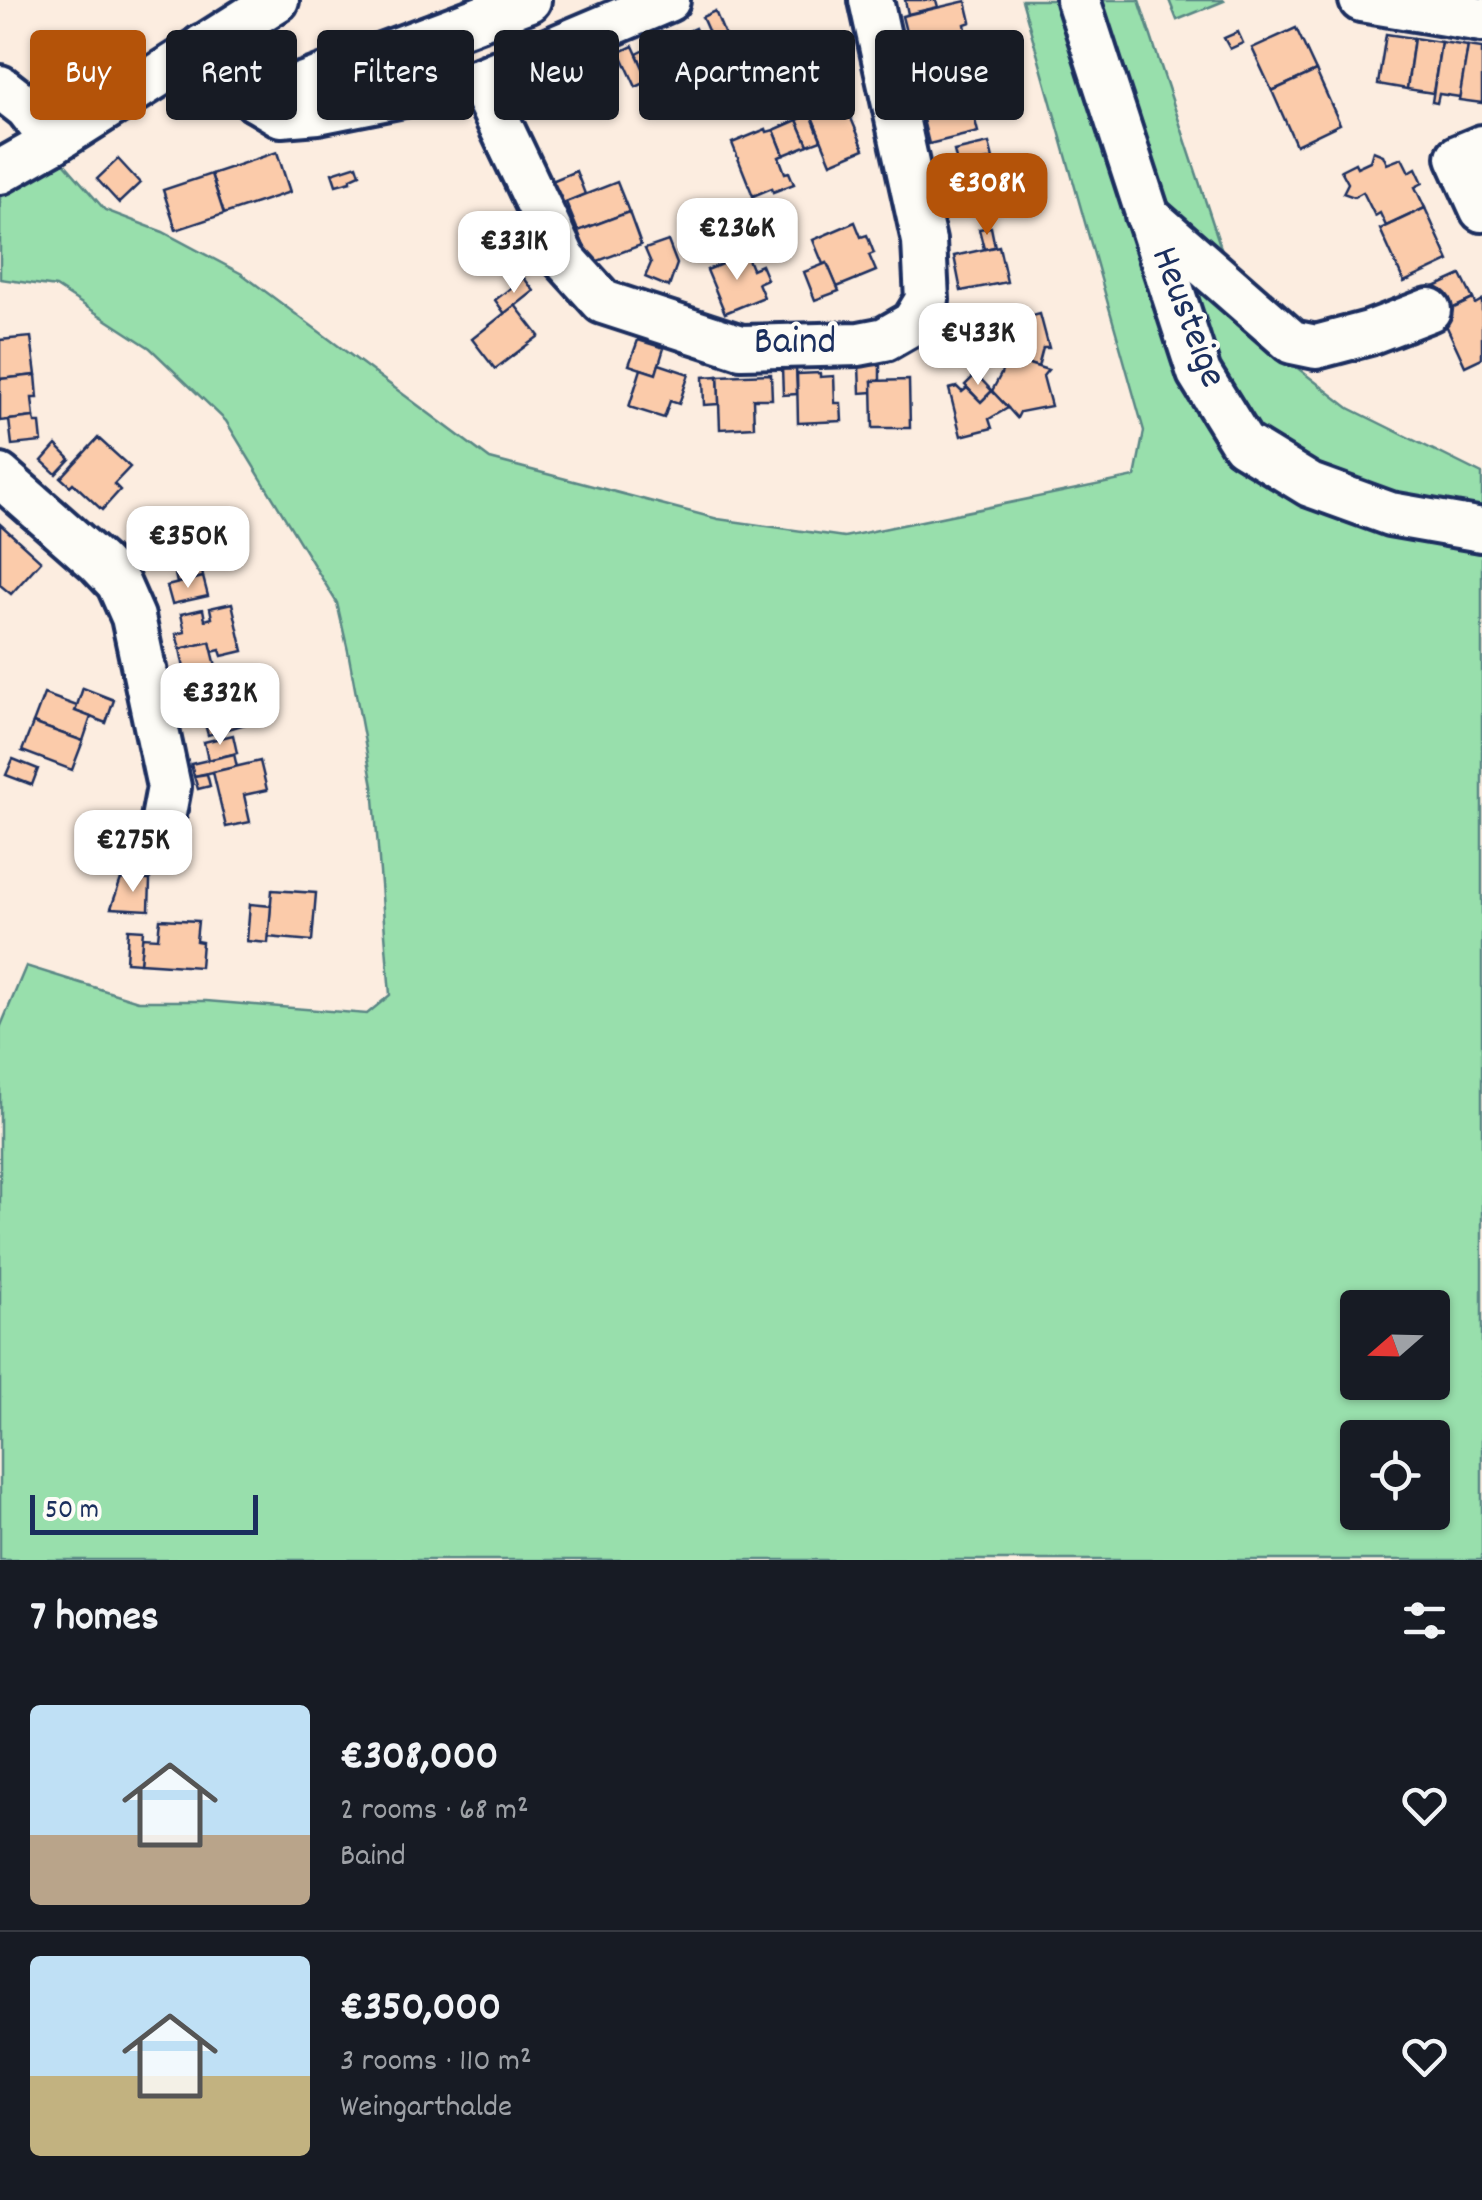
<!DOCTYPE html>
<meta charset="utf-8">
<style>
:root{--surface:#171b24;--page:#242831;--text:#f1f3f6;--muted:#9ea1a6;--line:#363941;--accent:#b45309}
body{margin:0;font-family:Dekko,sans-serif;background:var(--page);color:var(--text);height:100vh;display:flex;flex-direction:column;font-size:38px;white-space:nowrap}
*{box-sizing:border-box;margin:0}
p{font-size:32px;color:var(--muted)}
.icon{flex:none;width:55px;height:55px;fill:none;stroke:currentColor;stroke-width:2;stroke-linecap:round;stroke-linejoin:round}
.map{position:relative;height:1560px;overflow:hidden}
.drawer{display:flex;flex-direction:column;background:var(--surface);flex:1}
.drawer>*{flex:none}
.guide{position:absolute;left:30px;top:30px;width:1422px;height:90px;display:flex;gap:20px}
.needle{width:65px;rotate:250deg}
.tools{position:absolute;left:1340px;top:1290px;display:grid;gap:20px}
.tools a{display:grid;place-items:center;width:110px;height:110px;border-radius:10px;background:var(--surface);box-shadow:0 2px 8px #0004;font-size:50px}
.scale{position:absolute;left:30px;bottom:25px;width:228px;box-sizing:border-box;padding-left:10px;border:5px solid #1b2f5e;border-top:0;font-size:28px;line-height:35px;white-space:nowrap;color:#1b2f5e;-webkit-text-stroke:8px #fdfcf7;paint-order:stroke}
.price{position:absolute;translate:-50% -85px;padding:0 22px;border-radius:20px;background:#fff;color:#222;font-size:32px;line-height:65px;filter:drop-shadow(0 2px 5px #0008)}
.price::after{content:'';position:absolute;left:50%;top:60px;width:30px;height:22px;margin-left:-15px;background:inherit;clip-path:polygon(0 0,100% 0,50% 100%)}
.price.selected{background:var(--accent);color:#fff}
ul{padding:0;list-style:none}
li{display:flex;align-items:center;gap:30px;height:250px;padding:0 30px}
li+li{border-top:2px solid var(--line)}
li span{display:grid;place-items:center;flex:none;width:280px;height:200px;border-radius:10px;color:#555}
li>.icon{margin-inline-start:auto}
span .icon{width:120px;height:120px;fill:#fffc;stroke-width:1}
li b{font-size:42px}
h2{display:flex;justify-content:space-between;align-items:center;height:120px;padding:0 30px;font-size:42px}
.tag{padding:0 35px;border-radius:10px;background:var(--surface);box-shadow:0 2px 8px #0004;font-size:35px;line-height:90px}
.tag.selected{background:var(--accent);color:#fff}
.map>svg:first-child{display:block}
.green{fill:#98dfac;stroke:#5a8785;stroke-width:2.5;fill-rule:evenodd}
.building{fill:#fbcbaa;stroke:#1b2f5e;stroke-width:2.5}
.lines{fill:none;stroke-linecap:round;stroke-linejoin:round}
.minor-casing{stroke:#1b2f5e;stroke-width:50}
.minor{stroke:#fdfcf7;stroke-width:42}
.labels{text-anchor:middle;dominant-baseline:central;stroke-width:8;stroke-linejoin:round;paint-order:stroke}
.street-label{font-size:40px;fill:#1b2f5e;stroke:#fdfcf7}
</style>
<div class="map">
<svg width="1482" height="1560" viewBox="0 0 1482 1560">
<rect width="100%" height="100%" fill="#fcede0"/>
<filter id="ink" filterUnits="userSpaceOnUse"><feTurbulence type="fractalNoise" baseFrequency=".01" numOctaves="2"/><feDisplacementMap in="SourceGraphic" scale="20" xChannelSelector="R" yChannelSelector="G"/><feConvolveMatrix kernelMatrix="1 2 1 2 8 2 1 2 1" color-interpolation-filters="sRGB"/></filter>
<g filter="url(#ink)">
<g class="green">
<path d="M 1022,0 L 1139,0 L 1220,245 L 1255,335 L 1349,408 L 1482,474 L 1482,1560 L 0,1560 L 0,1028 L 26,966 L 138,1001 L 206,1001 L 367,1014 L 390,995 L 373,786 L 348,651 L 337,603 L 226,421 L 150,348 L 56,287 L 0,279 L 0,195 L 58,156 L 105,210 L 163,232 L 242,274 L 490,459 L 718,519 L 844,537 L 1135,477 L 1144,431 ZM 1358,1308 L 1432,1308 L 1432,1382 L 1358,1382 ZM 1358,1438 L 1432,1438 L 1432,1512 L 1358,1512 Z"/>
<polygon points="1169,0 1223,0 1224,1 1177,20"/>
</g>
<g class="building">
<polygon points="905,0 936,0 938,7 908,14"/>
<polygon points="966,1 971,22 965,24 969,45 917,56 912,36 907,36 902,16"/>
<polygon points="715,11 729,45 717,51 702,17"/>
<polygon points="695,28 712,65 683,79 664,36 675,32 678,36"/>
<polygon points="1296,28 1316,71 1272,91 1252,48"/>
<polygon points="1238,32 1243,43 1230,49 1224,38"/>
<polygon points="1386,34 1414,38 1407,89 1378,84"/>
<polygon points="664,36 683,79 670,84 675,94 658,102 637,54 653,46 651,42"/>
<polygon points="1414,38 1441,42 1433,93 1407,89"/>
<polygon points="1441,42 1468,46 1460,97 1439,94 1437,103 1432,102"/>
<polygon points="633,46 649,81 636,87 620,52"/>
<polygon points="1468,46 1482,48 1482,103 1459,100"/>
<polygon points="950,66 957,92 931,98 924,72"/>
<polygon points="1316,71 1340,124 1296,145 1272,91"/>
<polygon points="952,93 954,99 969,96 978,132 929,144 920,107 932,104 931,98"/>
<polygon points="843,99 864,149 831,163 810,112"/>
<polygon points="811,114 821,140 808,145 797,120"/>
<polygon points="797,120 808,145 784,155 774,130"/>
<polygon points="766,129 767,132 774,130 784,155 779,157 785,173 789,172 794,184 773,192 772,188 753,196 732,143"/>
<polygon points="989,143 993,159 958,167 954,151"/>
<polygon points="1373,151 1383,155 1387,164 1402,158 1409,172 1416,168 1423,183 1415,187 1425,208 1386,226 1380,213 1375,216 1363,192 1354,197 1343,193 1348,183 1341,170 1355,163 1357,167 1370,161"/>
<polygon points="277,152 290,192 224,214 211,174"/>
<polygon points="118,159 140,183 119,203 97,179"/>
<polygon points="987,161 995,196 944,208 936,172"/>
<polygon points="357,165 360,174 351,178 351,181 336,185 332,173"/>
<polygon points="576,171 585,194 556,206 547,183"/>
<polygon points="211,174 224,214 176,230 163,190"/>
<polygon points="617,182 629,212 578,231 566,202"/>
<polygon points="1425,208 1449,261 1404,282 1380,229"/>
<polygon points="629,212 641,245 590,264 578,231"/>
<polygon points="855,222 861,237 867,235 874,253 869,255 876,271 837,287 827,263 823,264 813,240"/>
<polygon points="991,227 995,247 984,249 979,229"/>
<polygon points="668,241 677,264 669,287 645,277 651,263 645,249"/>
<polygon points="999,246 1007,282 961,291 954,256"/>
<polygon points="746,254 752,269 761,265 767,279 758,283 764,297 725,313 707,270"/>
<polygon points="827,263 839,291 815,300 804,272"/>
<polygon points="1461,275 1473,299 1441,314 1430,289"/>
<polygon points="524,278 534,291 505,314 495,300"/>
<polygon points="1473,299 1475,304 1482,300 1482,358 1465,366 1441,314"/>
<polygon points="515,305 539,336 495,369 472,339"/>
<polygon points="1022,307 1025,318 1040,314 1049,348 1043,348 1038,367 1006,357 1000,327 994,328 990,315"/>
<polygon points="31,337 36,375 0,379 0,340"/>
<polygon points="638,340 664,348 656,374 629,365"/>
<polygon points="1006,357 1048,370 1043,376 1051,406 1020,412 1017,418 1008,408 992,391 1001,374"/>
<polygon points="659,364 689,374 679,404 670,401 664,418 629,407 641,369 656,374"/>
<polygon points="859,365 880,365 880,381 872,381 873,392 860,393"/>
<polygon points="796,366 797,394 783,395 782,367"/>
<polygon points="820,373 820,377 834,376 835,403 841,403 842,421 798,423 797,374"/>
<polygon points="771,374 772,399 753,399 754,427 720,429 718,376"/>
<polygon points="976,374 992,391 981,402 965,385"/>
<polygon points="36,375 38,398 32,398 34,417 0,421 0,379"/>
<polygon points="718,376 719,404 704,405 703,377"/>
<polygon points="909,380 910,428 873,428 872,381"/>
<polygon points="957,387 962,392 967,388 981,402 992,391 1008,408 989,419 992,428 961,436 949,389"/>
<polygon points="34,417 35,423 40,423 42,442 12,445 9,420"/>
<polygon points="98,438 130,467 114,484 120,490 102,510 73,483 70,486 61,478"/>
<polygon points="56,445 70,459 56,474 42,461"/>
<polygon points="0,524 41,561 11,594 0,585"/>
<polygon points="214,528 223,565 202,570 203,577 177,583 167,539"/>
<polygon points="203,577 208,596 172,604 167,586"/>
<polygon points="232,603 243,651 222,656 220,650 212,652 210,642 180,649 176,634 185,632 181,614 203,609 205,620 212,618 210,608"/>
<polygon points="210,642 216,666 185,673 180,649"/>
<polygon points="219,671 222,685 241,680 250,711 243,713 245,724 208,735 200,707 195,708 188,680"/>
<polygon points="83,688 114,700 106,723 75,711"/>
<polygon points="44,694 77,706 75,711 91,717 83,741 33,723"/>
<polygon points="33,723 83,741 72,770 22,751"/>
<polygon points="233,735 237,753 208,760 204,742"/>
<polygon points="234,754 237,767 194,776 191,764"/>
<polygon points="13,759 38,769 32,785 6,775"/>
<polygon points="260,761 267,790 244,795 250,822 226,827 213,772"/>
<polygon points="207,774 210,786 198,789 194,776"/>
<polygon points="98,846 110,849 106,871 93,868"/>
<polygon points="121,879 150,880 149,910 111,908"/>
<polygon points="272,890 316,893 312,941 268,937"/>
<polygon points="250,904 271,906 268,943 247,941"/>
<polygon points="160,919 198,921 196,941 202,942 200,967 140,963 142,937 158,938"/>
<polygon points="128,929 143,930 140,963 126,962"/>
</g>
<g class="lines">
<g class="minor-casing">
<g id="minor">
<polyline points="1078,0 1199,373 1243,444 1310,485 1390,514 1482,530"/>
<polyline points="1361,0 1482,20"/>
<polyline points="203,46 256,100 281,115 318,112 479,80 668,0"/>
<polyline points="479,80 564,259 603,302 741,347 859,344 885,339 913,323 927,300 924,241 871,0"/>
<polyline points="0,87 27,108 53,142"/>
<polyline points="256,100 307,83 529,0"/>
<polyline points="1482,147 1458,157 1482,210"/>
<polyline points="0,172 53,142 277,0"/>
<polyline points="1147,215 1292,342 1316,347 1369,333 1429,310"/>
<polyline points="0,476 98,562 118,583 133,617 169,787 160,835"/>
</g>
</g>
<use href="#minor" class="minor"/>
</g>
</g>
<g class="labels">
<g class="street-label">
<text transform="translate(1186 318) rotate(69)">Heusteige</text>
<text x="795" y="344">Baind</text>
</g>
</g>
</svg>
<div class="tools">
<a><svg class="needle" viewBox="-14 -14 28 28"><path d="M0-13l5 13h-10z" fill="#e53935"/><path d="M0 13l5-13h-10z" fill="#9ea1a6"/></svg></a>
<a><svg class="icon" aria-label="locate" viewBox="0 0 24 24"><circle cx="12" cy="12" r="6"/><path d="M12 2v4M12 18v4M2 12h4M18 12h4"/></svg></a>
</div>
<div class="scale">50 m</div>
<b class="price selected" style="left:987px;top:238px">€308K</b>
<b class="price" style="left:737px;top:283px">€236K</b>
<b class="price" style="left:514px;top:296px">€331K</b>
<b class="price" style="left:978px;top:388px">€433K</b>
<b class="price" style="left:188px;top:591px">€350K</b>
<b class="price" style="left:220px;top:748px">€332K</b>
<b class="price" style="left:133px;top:895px">€275K</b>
<div class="guide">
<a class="tag selected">Buy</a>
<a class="tag">Rent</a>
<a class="tag">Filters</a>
<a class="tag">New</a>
<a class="tag">Apartment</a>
<a class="tag">House</a>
</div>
</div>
<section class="drawer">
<h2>7 homes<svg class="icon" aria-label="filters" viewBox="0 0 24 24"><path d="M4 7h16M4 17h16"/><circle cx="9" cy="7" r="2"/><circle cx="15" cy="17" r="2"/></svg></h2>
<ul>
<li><span style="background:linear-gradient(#bfe0f5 65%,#b9a48a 0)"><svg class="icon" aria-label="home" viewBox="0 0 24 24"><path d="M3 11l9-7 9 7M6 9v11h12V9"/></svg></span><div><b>€308,000</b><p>2 rooms · 68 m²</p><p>Baind</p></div><svg class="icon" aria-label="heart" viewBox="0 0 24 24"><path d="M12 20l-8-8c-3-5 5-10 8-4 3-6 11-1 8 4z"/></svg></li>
<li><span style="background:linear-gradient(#bfe0f5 60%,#c2b280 0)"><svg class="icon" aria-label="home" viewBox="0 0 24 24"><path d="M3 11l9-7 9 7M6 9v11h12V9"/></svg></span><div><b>€350,000</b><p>3 rooms · 110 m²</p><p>Weingarthalde</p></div><svg class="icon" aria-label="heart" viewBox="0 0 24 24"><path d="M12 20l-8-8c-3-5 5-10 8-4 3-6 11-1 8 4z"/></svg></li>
</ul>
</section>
